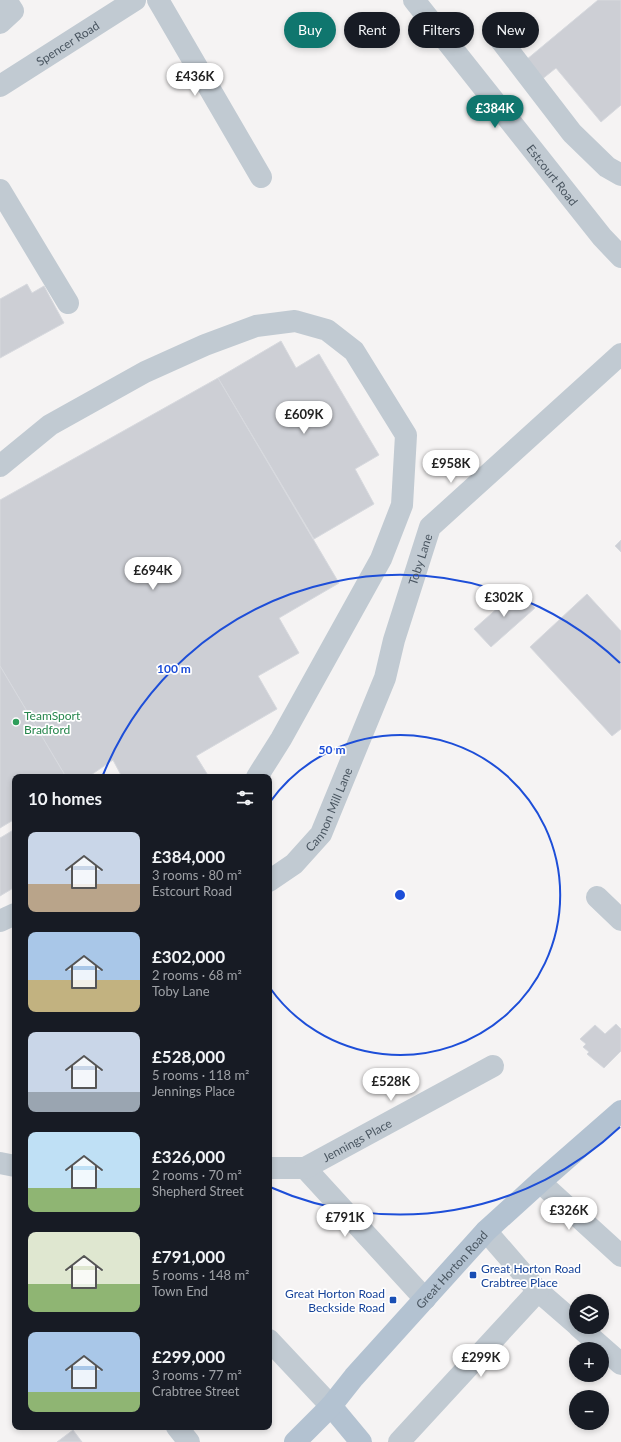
<!DOCTYPE html>
<meta charset="utf-8">
<style>
:root{--surface:#171b24;--page:#242831;--text:#f1f3f6;--muted:#9ea1a6;--accent:#0f766e}
body{margin:0;font-family:Lato,sans-serif;background:var(--page);color:var(--text);height:100vh;display:flex;flex-direction:column;font-size:15px;white-space:nowrap}
*{box-sizing:border-box;margin:0}
p{font-size:13px;color:var(--muted)}
.icon{flex:none;width:22px;height:22px;fill:none;stroke:currentColor;stroke-width:2;stroke-linecap:round;stroke-linejoin:round}
.map{position:relative;flex:1;overflow:hidden}
.panel{position:absolute;left:12px;top:774px;width:260px;height:656px;display:flex;flex-direction:column;background:var(--surface);border-radius:8px;box-shadow:0 2px 6px #0003}
.panel>*{flex:none}
.hud{position:absolute;left:284px;top:12px;width:277px;height:36px;display:flex;gap:8px}
.controls{position:absolute;left:569px;top:1294px;display:grid;gap:8px}
.controls a{display:grid;place-items:center;width:40px;height:40px;border-radius:50%;background:var(--surface);box-shadow:0 2px 6px #0003;font-size:20px}
.price{position:absolute;translate:-50% -34px;padding:0 9px;border-radius:14px;background:#fff;color:#222;font-size:13px;line-height:26px;filter:drop-shadow(0 1px 2px #0008)}
.price::after{content:'';position:absolute;left:50%;top:24px;width:12px;height:9px;margin-left:-6px;background:inherit;clip-path:polygon(0 0,100% 0,50% 100%)}
.price.on{background:var(--accent);color:#fff}
ul{padding:0;list-style:none}
li{display:flex;align-items:center;gap:12px;height:100px;padding:0 16px}
li span{display:grid;place-items:center;flex:none;width:112px;height:80px;border-radius:8px;color:#555}
li>.icon{margin-inline-start:auto}
span .icon{width:48px;height:48px;fill:#fffc;stroke-width:1}
li b{font-size:17px}
h2{display:flex;justify-content:space-between;align-items:center;height:48px;padding:0 16px;font-size:17px}
.tag{padding:0 14px;border-radius:18px;background:var(--surface);box-shadow:0 2px 6px #0003;font-size:14px;line-height:36px}
.tag.on{background:var(--accent);color:#fff}
.map>svg:first-child{display:block}
.building{fill:#cdcfd5;stroke:#d7d9de}
.lines{fill:none;stroke-linecap:round;stroke-linejoin:round}
.minor{stroke:#c1cad2;stroke-width:22}
.major{stroke:#b3c2d1;stroke-width:22}
.ring{fill:none;stroke:#1d4ed8;stroke-width:2}
.leisure-dot{fill:#2e9e5b;stroke:#fff;stroke-width:1.5}
.transit-dot{fill:#1a4fb4;stroke:#fff;stroke-width:1.5}
.labels{text-anchor:middle;dominant-baseline:central;stroke-width:3.5;stroke-linejoin:round;paint-order:stroke}
.street-label{font-size:12px;fill:#4a5661;stroke:#fff}
.leisure-label{font-size:12px;fill:#27864d;stroke:#fff;text-anchor:start}
.transit-label{font-size:12px;fill:#164399;stroke:#fff;text-anchor:start}
.centre{fill:#1d4ed8;stroke:#fff;stroke-width:2}
.ring-label{font-size:12px;text-anchor:middle;font-weight:bold;fill:#1d4ed8;stroke:#fff;stroke-width:3.5;stroke-linejoin:round;paint-order:stroke}
</style>
<div class="map">
<svg width="621" height="1442" viewBox="0 0 621 1442">
<rect width="100%" height="100%" fill="#f5f3f3"/>
<g class="building">
<polygon points="598,0 621,0 621,105 601,122 556,68 536,84 520,65"/>
<polygon points="27,284 32,293 44,286 64,323 0,358 0,299"/>
<polygon points="281,341 296,368 319,354 379,455 355,469 374,504 314,539 218,378"/>
<polygon points="218,378 339,583 279,618 299,653 258,676 277,709 196,756 209,777 122,777 113,760 88,777 66,777 0,666 0,500"/>
<polygon points="621,540 621,552 615,546"/>
<polygon points="518,590 535,608 491,647 474,629"/>
<polygon points="587,594 621,631 621,729 612,736 530,647"/>
<polygon points="0,666 66,777 15,777 15,819 0,828"/>
<polygon points="15,829 15,887 0,896 0,838"/>
<polygon points="616,1024 621,1029 621,1051 604,1068 587,1054 589,1052 583,1047 586,1044 580,1039 595,1025 605,1034"/>
<polygon points="73,1430 82,1442 57,1442"/>
</g>
<g class="lines">
<g class="minor">
<polyline points="158,0 261,177"/>
<path id="s1" d="M 414,0 L 602,237 L 621,257"/>
<polyline points="0,23 13,11 6,0"/>
<polyline points="499,38 572,133 607,167 621,175"/>
<path id="s2" d="M 0,86 L 135,0"/>
<polyline points="0,190 68,303"/>
<polyline points="0,466 50,425 145,372 205,345 256,326 295,321 327,330 354,351 406,435 402,505 381,559 281,739 257,777"/>
<path id="s3" d="M 269,881 L 294,864 L 321,834 L 385,678 L 394,640 L 430,527 L 621,354"/>
<polyline points="597,897 621,920"/>
<polyline points="0,921 15,914"/>
<polyline points="0,1163 15,1166"/>
<polyline points="269,1168 305,1168 425,1299"/>
<path id="s4" d="M 305,1168 L 493,1066"/>
<polyline points="540,1182 621,1256"/>
<polyline points="486,1231 538,1291 576,1324"/>
<polyline points="579,1327 621,1364"/>
<polyline points="269,1340 331,1406"/>
<polyline points="177,1427 189,1442"/>
<polyline points="399,1442 538,1291"/>
</g>
<g class="major">
<polyline points="331,1406 361,1442"/>
<path id="s5" d="M 295,1442 L 331,1406 L 354,1377 L 486,1231 L 540,1182 L 621,1111"/>
</g>
</g>
<g class="ring">
<path d="M270 802A160 160 0 1 1 270 988"/>
<path d="M620 1127A320 320 0 0 1 270 1187M103 775A320 320 0 0 1 620 663"/>
</g>
<circle class="leisure-dot" cx="16" cy="722" r="4"/>
<g class="transit-dot">
<rect x="469" y="1271" width="8" height="8" rx="2"/>
<rect x="389" y="1296" width="8" height="8" rx="2"/>
</g>
<g class="labels">
<g class="street-label">
<text stroke="none"><textPath href="#s2" startOffset="80">Spencer Road</textPath></text>
<text stroke="none"><textPath href="#s1" startOffset="223">Estcourt Road</textPath></text>
<text stroke="none"><textPath href="#s3" startOffset="363">Toby Lane</textPath></text>
<text stroke="none"><textPath href="#s3" startOffset="96">Cannon Mill Lane</textPath></text>
<text stroke="none"><textPath href="#s4" startOffset="59">Jennings Place</textPath></text>
<text stroke="none"><textPath href="#s5" startOffset="233">Great Horton Road</textPath></text>
</g>
<g class="leisure-label">
<text x="24" y="715">TeamSport<tspan x="24" dy="14">Bradford</tspan></text>
</g>
<g class="transit-label">
<text x="481" y="1268">Great Horton Road<tspan x="481" dy="14">Crabtree Place</tspan></text>
<text x="385" y="1293" text-anchor="end">Great Horton Road<tspan x="385" dy="14">Beckside Road</tspan></text>
</g>
</g>
<circle cx="400" cy="895" r="6" class="centre"/>
<g class="ring-label">
<text x="174" y="673">100 m</text>
<text x="332" y="754">50 m</text>
</g>
</svg>
<div class="controls">
<a><svg class="icon" aria-label="layers" viewBox="0 0 24 24"><path d="M12 4l9 5-9 5-9-5zM3 14l9 5 9-5"/></svg></a>
<a>+</a>
<a>−</a>
</div>
<b class="price" style="left:195px;top:97px">£436K</b>
<b class="price on" style="left:495px;top:129px">£384K</b>
<b class="price" style="left:304px;top:435px">£609K</b>
<b class="price" style="left:451px;top:484px">£958K</b>
<b class="price" style="left:153px;top:591px">£694K</b>
<b class="price" style="left:504px;top:618px">£302K</b>
<b class="price" style="left:391px;top:1102px">£528K</b>
<b class="price" style="left:569px;top:1231px">£326K</b>
<b class="price" style="left:345px;top:1238px">£791K</b>
<b class="price" style="left:481px;top:1378px">£299K</b>
<div class="hud">
<a class="tag on">Buy</a>
<a class="tag">Rent</a>
<a class="tag">Filters</a>
<a class="tag">New</a>
</div>
<section class="panel">
<h2>10 homes<svg class="icon" aria-label="filters" viewBox="0 0 24 24"><path d="M4 7h16M4 17h16"/><circle cx="9" cy="7" r="2"/><circle cx="15" cy="17" r="2"/></svg></h2>
<ul>
<li><span style="background:linear-gradient(#c9d6e8 65%,#b9a48a 0)"><svg class="icon" aria-label="home" viewBox="0 0 24 24"><path d="M3 11l9-7 9 7M6 9v11h12V9"/></svg></span><div><b>£384,000</b><p>3 rooms · 80 m²</p><p>Estcourt Road</p></div></li>
<li><span style="background:linear-gradient(#a9c7e8 60%,#c2b280 0)"><svg class="icon" aria-label="home" viewBox="0 0 24 24"><path d="M3 11l9-7 9 7M6 9v11h12V9"/></svg></span><div><b>£302,000</b><p>2 rooms · 68 m²</p><p>Toby Lane</p></div></li>
<li><span style="background:linear-gradient(#c9d6e8 75%,#9aa5b1 0)"><svg class="icon" aria-label="home" viewBox="0 0 24 24"><path d="M3 11l9-7 9 7M6 9v11h12V9"/></svg></span><div><b>£528,000</b><p>5 rooms · 118 m²</p><p>Jennings Place</p></div></li>
<li><span style="background:linear-gradient(#bfe0f5 70%,#8fb573 0)"><svg class="icon" aria-label="home" viewBox="0 0 24 24"><path d="M3 11l9-7 9 7M6 9v11h12V9"/></svg></span><div><b>£326,000</b><p>2 rooms · 70 m²</p><p>Shepherd Street</p></div></li>
<li><span style="background:linear-gradient(#dfe7d0 65%,#8fb573 0)"><svg class="icon" aria-label="home" viewBox="0 0 24 24"><path d="M3 11l9-7 9 7M6 9v11h12V9"/></svg></span><div><b>£791,000</b><p>5 rooms · 148 m²</p><p>Town End</p></div></li>
<li><span style="background:linear-gradient(#a9c7e8 75%,#8fb573 0)"><svg class="icon" aria-label="home" viewBox="0 0 24 24"><path d="M3 11l9-7 9 7M6 9v11h12V9"/></svg></span><div><b>£299,000</b><p>3 rooms · 77 m²</p><p>Crabtree Street</p></div></li>
</ul>
</section>
</div>
